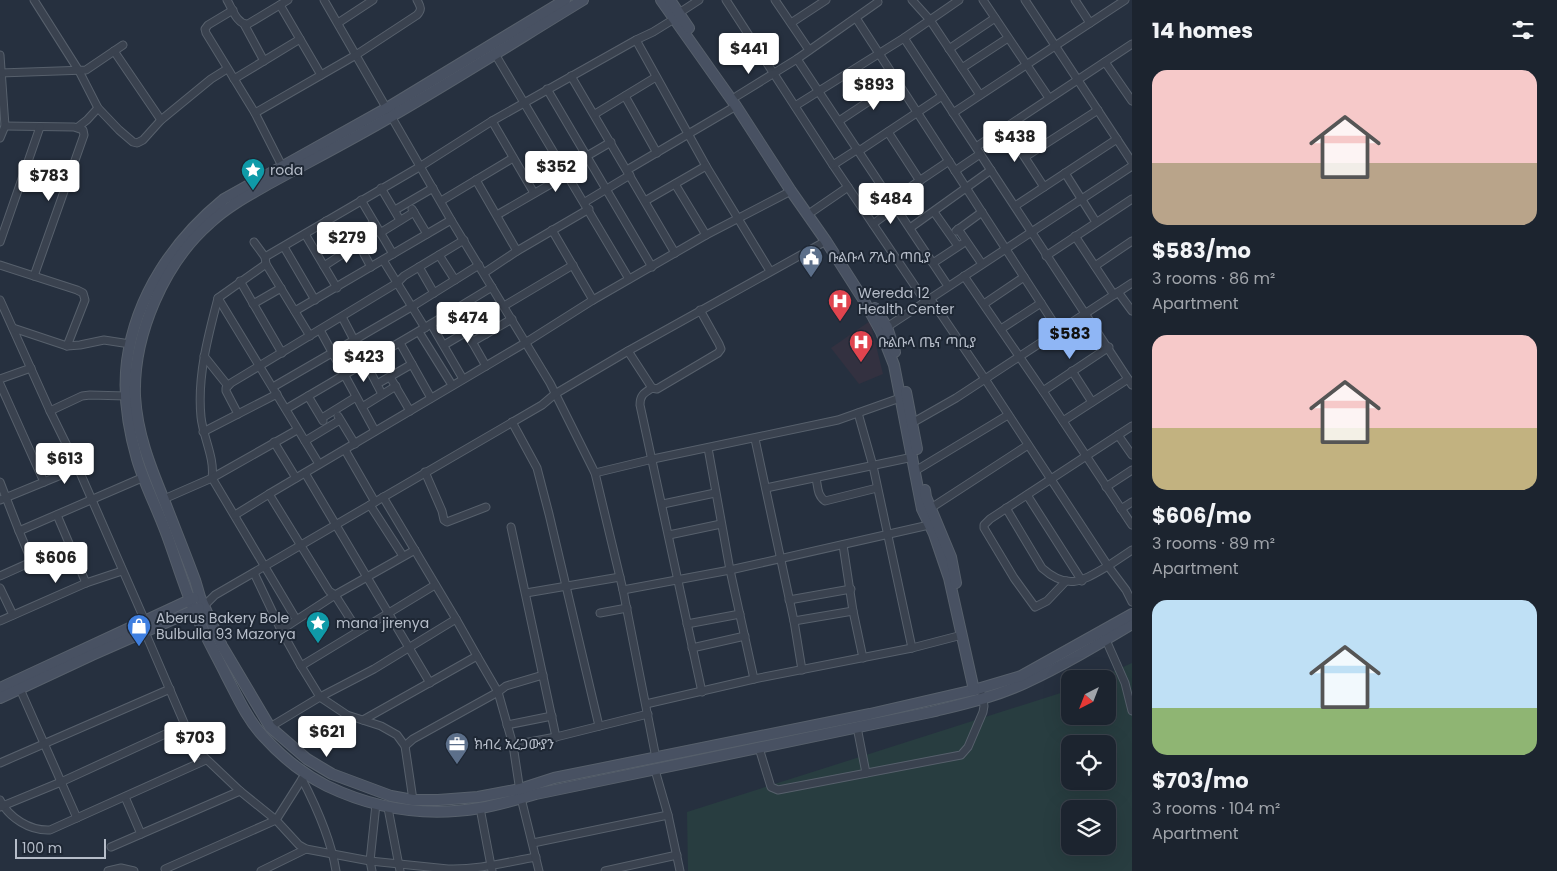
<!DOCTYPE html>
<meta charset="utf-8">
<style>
:root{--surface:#1c242f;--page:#252c37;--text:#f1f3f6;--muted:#a0a4aa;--line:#3a414b;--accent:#8fb6f5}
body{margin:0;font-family:Poppins,"Noto Sans Ethiopic",sans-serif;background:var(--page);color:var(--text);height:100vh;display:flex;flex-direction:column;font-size:19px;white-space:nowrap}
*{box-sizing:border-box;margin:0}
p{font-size:16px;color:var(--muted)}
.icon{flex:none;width:28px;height:28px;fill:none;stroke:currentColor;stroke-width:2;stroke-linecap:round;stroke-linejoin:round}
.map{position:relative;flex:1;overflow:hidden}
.sheet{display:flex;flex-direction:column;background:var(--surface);width:425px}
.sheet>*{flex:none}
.needle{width:32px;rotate:222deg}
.fabs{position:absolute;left:1061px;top:670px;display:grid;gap:10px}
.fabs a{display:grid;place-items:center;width:55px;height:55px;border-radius:10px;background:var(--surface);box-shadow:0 5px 20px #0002,0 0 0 1px var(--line);font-size:25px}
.scale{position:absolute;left:15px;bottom:12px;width:91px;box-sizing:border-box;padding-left:5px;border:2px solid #b6bdc9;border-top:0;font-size:14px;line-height:18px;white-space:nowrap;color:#b6bdc9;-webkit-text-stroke:4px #1e2734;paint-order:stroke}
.price{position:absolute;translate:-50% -42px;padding:0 11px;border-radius:5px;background:#fff;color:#222;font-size:16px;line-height:32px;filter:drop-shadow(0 1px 2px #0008)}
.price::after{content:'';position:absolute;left:50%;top:30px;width:15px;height:11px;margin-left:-8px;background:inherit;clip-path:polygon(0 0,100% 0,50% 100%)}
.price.on{background:var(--accent);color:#111}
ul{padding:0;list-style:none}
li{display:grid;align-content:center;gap:10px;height:265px;padding:0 20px}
li span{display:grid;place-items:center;height:155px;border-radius:15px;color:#555}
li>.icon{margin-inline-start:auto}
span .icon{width:90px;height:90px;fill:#fffc;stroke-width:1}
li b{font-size:21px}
h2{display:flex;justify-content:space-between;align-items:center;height:60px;padding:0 20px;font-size:21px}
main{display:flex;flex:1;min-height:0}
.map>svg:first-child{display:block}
.medical{fill:#333140}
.green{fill:#283d40;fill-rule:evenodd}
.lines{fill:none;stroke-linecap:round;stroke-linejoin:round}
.street-casing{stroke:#57606c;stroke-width:9}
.secondary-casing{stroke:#57606c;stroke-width:12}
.street{stroke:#3a424f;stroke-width:7}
.secondary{stroke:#485162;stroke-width:10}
.labels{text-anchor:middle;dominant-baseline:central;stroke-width:4;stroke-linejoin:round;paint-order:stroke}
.poi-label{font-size:14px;fill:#b6bdc9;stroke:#1e2734;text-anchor:start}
</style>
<main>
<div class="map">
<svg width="1132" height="871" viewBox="0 0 1132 871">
<rect width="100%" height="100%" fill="#26303f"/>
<polygon class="medical" points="870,321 883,374 859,384 831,348"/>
<path class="green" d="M 1132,663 L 1132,871 L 688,871 L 687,812 L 1070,690 L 1070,716 L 1108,716 L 1108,679 L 1096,679 ZM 1070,744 L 1108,744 L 1108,781 L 1070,781 ZM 1070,809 L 1108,809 L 1108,846 L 1070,846 Z"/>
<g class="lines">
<g class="street-casing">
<g id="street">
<polyline points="34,0 79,71 98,108 119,130 133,142 137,143 143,140 161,120 211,79 227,69"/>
<path d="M 227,0 C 232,8 237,25 248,24 L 288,0"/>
<polyline points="324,0 451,220 550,383 595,473 623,590 656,758"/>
<polyline points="726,0 833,165 925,301"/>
<polyline points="775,0 809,50"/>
<polyline points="912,0 930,20 980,95"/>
<polyline points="983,0 1049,98"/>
<polyline points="1025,0 1132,162"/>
<polyline points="1075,0 1090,23"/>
<polyline points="280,5 321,75"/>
<polyline points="233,10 208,25 205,29 206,33 255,113 282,166"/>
<polyline points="679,13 699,0"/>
<polyline points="856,18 1059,331"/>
<polyline points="338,23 373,0"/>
<polyline points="791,23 826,0"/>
<polyline points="244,24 264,61"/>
<polyline points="904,38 1132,385"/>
<polyline points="636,40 706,166 770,271"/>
<polyline points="949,49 995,18"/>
<polyline points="114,51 161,120"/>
<polyline points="495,54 629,279"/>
<polyline points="0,55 5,126 0,138"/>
<polyline points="797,59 948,286"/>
<polyline points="1105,62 1132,101"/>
<polyline points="962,68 1008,38"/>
<polyline points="0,73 86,70 123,45"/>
<polyline points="571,76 675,253"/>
<polyline points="234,79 300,39"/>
<polyline points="547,89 652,267"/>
<polyline points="625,96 657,153"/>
<polyline points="737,96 797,59 878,2"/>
<polyline points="795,106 904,38 959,0"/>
<path d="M 255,113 L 356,55 L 417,15 C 422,10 421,7 417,0"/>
<polyline points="953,113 1125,0"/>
<polyline points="595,114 656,77"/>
<polyline points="492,121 534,193"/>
<polyline points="839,121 898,82"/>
<polyline points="5,126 74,127 83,130 84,135 34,276"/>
<polyline points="78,127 87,120 98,108"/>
<polyline points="1005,127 1044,187"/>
<polyline points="888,132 920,181"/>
<polyline points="976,147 1132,44"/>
<polyline points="859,151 942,96"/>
<polyline points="587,156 611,142"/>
<polyline points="1025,157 1098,110"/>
<polyline points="833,165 858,149"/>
<polyline points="627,170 736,106"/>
<polyline points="955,171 980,154"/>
<polyline points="1065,173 1096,222"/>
<polyline points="476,180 517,251"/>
<polyline points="675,184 706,235"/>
<polyline points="381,188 400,220"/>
<polyline points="361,200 393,254"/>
<polyline points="891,200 949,161"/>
<polyline points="441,201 513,158"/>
<polyline points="645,201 706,166"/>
<polyline points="585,202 630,175"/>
<polyline points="1015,206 1117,139"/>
<polyline points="412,209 427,234"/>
<polyline points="395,210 433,188"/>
<polyline points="813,211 848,187"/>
<polyline points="934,212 958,246"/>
<polyline points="497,215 568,174"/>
<polyline points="326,221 342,246"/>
<polyline points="873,224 896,207"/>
<polyline points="910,228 991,170"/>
<polyline points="958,229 982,264"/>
<polyline points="552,230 593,300"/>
<polyline points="956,231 982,212"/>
<polyline points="380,233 414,212"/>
<polyline points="305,234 337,288"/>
<polyline points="1075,236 1114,295"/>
<polyline points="357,241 371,267"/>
<polyline points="0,242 40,127"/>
<polyline points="254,242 265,257 266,264 310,336"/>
<polyline points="341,244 374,223"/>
<polyline points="284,247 315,300"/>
<polyline points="439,255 455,280"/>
<polyline points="1046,256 1132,199"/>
<polyline points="265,257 421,166 492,121 636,40 653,32 674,19"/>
<polyline points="383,260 425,328"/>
<polyline points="933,263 962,244"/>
<path d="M 266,264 L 218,298 C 208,336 197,377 201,417 C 203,437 215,458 212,478 L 296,619"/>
<polyline points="0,265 77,290 83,293 85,300 67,346"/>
<polyline points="324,266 358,244"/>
<polyline points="1095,266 1132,241"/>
<polyline points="419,267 434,293"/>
<polyline points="484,273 517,251 589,209"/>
<polyline points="964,276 1043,391 1132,525"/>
<polyline points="240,281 282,353"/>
<polyline points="1118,292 1132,311"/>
<polyline points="218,298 319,464"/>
<polyline points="930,298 985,379 1108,566 1132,550"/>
<polyline points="0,300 50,411 78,468 145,621"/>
<polyline points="468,302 486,334"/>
<polyline points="253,304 281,288"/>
<polyline points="984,304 1024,277"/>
<polyline points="504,306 573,265"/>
<path d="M 700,310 L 719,344 L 721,349 L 718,353 L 657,389 L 652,388 C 644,393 640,395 640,405 L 702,692"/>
<polyline points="295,311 451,220"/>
<path d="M 342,317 C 356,343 368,368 382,394"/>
<polyline points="431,324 463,379"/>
<polyline points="887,327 1132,166"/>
<polyline points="13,328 67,346 80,345 104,340 130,344"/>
<polyline points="1001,329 1041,303"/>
<polyline points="320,330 375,431"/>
<polyline points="419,332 452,385"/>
<polyline points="470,338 486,366"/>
<polyline points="472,342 512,319"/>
<polyline points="400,343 431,398"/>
<polyline points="444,345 480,324"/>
<polyline points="628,351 652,388"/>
<polyline points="204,356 228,386"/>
<polyline points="1072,371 1092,402"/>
<polyline points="390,377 410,411"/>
<polyline points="0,379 31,368"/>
<polyline points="0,384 44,482 0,500"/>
<polyline points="377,384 412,364"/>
<polyline points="273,387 413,306 479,265"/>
<polyline points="1043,391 1109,347"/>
<polyline points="308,396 323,421"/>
<polyline points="362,407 396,386"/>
<polyline points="286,409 431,324 492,287"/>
<polyline points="50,411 82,396 90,395 126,396"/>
<polyline points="858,413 873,466 912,648"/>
<polyline points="238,414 226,391 226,388 231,383 397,283 404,276 464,240"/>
<polyline points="338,416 355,444"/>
<polyline points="322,418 356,397"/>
<polyline points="1063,421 1128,379"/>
<polyline points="512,422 537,468 549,514 599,726"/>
<polyline points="912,423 956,398 1132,283"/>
<polyline points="203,432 277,394"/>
<polyline points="1118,435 1132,455"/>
<polyline points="755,439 794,621 802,670"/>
<polyline points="305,441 340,420"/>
<polyline points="274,442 296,478"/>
<polyline points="708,448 730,570 754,679"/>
<polyline points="345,450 375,502"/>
<polyline points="915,471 1008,415"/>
<polyline points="425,472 442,511 444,520 447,522 486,507"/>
<polyline points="305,473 430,683"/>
<polyline points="595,473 653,459 838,420 900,398"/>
<path d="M 816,478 C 818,487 817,495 825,501 L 877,488"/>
<polyline points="0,482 19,531 144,477"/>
<polyline points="44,482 78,468"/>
<polyline points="1106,487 1132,470"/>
<polyline points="766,488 913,457"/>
<polyline points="269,494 525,343 593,300 706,235 791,191"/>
<polyline points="1027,495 1082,581"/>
<polyline points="383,497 456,619"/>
<polyline points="164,499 212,478 297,430"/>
<polyline points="663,504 715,493"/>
<polyline points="370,505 403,556"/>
<polyline points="931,508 1028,445"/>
<path d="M 1006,508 L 1042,568 C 1068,591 1082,581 1108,566 L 1126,590 L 1132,602"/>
<polyline points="1121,509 1132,502"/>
<polyline points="57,515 86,583"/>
<polyline points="235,515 269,494 329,591 335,595 358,631"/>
<polyline points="511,527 556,737"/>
<polyline points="19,531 32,562"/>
<polyline points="669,535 721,524"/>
<polyline points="843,545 853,611 863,658"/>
<polyline points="254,573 281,630 301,666"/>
<polyline points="0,576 69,545"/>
<polyline points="1066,581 1047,601 1035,607 1014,578 984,528 984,525 990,519 1132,426"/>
<polyline points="0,588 13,615"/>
<polyline points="623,590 730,570 929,525"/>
<polyline points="526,593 620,577"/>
<polyline points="789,600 851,589"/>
<polyline points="204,606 215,595 542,405 555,394 628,351 826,241"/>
<polyline points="600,613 627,608"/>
<polyline points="0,621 86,583 122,571"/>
<polyline points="794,621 853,611"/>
<polyline points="687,624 740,614"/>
<polyline points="281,630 335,595 415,550"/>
<path d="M 145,632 L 185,725 L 201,754 L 240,791 L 276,820 L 299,845 L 306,849 L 370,861 L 448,869 C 478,870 507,862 536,857"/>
<polyline points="1106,640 1125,683 1132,711"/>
<polyline points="692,648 745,636"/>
<polyline points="20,689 77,818"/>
<polyline points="646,704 754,679 912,648 962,635"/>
<polyline points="507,725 552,716"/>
<polyline points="270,727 320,697 374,669 456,619 477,656 363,720"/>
<polyline points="857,727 866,773"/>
<polyline points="513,745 556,737 648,714"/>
<polyline points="405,746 413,739 498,692 477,656"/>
<polyline points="759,748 771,787 778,790 961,755 968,747 983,712 984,706 982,695"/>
<polyline points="0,763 170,689"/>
<polyline points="655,770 668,815 680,871"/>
<path d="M 302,779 C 317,808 331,839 336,871"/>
<polyline points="125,797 141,834"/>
<path d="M 0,800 C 9,818 30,831 50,830 L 206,760"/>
<polyline points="413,800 405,746 397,735 381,726 347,715 320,697 301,666 435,585"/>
<polyline points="0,807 61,782 185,725"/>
<polyline points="388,808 400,871"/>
<polyline points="480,808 492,871"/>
<polyline points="533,843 668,815"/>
<polyline points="111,847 240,791"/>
<polyline points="165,869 276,820 302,779 307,775"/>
<polyline points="108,871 121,868 134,871"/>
<polyline points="261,871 306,849"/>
<polyline points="372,871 370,861 376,804"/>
<polyline points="539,871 521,798 513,745 498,692 506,686 543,675"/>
<polyline points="605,871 677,855"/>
</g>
</g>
<g class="secondary-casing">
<g id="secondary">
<path d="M 565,0 L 387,108 L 224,199 C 174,240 136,295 127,361 C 123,393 128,428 137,459 C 144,483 156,506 165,530 C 175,556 183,584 194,610 C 203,632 215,653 226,675 C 237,696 247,719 263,736 C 281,756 303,774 327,786 C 375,809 427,817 480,808 C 499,805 518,799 536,794 L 931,712 C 963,704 995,697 1025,683 C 1062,666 1097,645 1132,624"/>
<path d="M 583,0 C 519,39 456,79 392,116 C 353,139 312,160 272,182 C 251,194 228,206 210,223 C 164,263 133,335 135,396 C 137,433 150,466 164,500 C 174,526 185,553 195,580 L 200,597 L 222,646 L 270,727 L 307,759 L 332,774 L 391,796 L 413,800 L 438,800 L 478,797 L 520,789 L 554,778 L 870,714 L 974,690 L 1021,676 L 1132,614"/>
<polyline points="661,0 736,106 791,191 826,241 863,299 881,332 894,365 922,509 934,534 949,578 974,690"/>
<polyline points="670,0 689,28"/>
<polyline points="875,308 887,327 895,352"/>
<polyline points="906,392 917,449"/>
<polyline points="925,490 926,497 951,557 956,583"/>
<polyline points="0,688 194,598"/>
<polyline points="0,698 92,655 199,608"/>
</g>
</g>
<use href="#street" class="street"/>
<use href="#secondary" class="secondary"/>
</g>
<defs>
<g id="sight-pin" transform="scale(1.25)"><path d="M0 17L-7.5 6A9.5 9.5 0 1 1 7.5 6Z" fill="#0f9aa8" stroke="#1e2734"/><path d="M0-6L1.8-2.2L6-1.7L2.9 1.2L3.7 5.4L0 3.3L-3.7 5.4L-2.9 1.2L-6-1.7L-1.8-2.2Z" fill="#fff"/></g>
<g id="civic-pin" transform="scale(1.25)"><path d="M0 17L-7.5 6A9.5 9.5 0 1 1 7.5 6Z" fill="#5c6f8a" stroke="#1e2734"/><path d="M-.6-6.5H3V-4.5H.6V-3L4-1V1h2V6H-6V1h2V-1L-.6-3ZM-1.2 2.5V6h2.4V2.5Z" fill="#fff"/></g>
<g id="hospital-pin" transform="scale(1.25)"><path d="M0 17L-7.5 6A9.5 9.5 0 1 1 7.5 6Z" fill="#e0444e" stroke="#1e2734"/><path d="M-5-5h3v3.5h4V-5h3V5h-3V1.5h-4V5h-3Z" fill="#fff"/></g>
<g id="shop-pin" transform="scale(1.25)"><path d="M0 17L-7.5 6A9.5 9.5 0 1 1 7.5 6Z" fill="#3f7fe0" stroke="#1e2734"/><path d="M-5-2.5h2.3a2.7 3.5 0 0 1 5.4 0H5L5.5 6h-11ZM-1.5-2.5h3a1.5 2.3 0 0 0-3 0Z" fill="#fff"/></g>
<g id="office-pin" transform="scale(1.25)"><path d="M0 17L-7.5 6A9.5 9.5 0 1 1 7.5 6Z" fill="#5c6f8a" stroke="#1e2734"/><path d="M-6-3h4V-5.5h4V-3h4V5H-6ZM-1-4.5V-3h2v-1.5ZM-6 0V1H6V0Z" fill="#fff"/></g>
</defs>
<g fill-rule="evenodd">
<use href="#sight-pin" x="253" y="170"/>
<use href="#civic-pin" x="811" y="257"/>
<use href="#hospital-pin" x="840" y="301"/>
<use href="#hospital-pin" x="861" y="342"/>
<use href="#sight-pin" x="318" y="623"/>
<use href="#shop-pin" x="139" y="626"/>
<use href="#office-pin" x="457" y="744"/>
</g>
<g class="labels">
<g class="poi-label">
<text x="270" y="170">roda</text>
<text x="828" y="257">ቡልቡላ ፖሊስ ጣቢያ</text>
<text x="858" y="293">Wereda 12<tspan x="858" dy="16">Health Center</tspan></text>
<text x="878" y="342">ቡልቡላ ጤና ጣቢያ</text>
<text x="156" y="618">Aberus Bakery Bole<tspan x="156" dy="16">Bulbulla 93 Mazorya</tspan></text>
<text x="336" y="623">mana jirenya</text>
<text x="474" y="744">ክብረ አረጋውያን</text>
</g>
</g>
</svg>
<div class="fabs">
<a><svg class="needle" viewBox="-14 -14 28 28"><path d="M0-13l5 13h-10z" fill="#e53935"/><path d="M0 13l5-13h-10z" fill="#a0a4aa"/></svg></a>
<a><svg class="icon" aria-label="locate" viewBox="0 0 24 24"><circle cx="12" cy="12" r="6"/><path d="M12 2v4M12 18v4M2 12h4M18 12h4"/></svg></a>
<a><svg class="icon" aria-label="layers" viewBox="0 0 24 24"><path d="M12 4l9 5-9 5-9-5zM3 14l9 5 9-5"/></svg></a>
</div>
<div class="scale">100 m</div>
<b class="price" style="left:749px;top:75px">$441</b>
<b class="price" style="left:874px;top:111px">$893</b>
<b class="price" style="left:1015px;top:163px">$438</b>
<b class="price" style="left:556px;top:193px">$352</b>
<b class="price" style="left:49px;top:202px">$783</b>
<b class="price" style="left:891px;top:225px">$484</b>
<b class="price" style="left:347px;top:264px">$279</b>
<b class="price" style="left:468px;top:344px">$474</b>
<b class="price on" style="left:1070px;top:360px">$583</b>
<b class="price" style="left:364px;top:383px">$423</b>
<b class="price" style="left:65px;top:485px">$613</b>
<b class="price" style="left:56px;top:584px">$606</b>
<b class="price" style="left:327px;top:758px">$621</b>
<b class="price" style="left:195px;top:764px">$703</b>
</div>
<section class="sheet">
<h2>14 homes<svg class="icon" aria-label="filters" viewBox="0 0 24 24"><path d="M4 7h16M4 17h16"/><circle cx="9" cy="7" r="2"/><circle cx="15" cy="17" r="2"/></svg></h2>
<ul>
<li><span style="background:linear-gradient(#f6c9c9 60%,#b9a48a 0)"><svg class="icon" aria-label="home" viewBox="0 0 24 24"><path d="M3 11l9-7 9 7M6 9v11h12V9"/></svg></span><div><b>$583/mo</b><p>3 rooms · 86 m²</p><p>Apartment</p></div></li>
<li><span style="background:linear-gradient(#f6c9c9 60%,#c2b280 0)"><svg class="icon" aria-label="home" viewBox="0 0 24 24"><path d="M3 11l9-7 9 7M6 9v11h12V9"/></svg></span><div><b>$606/mo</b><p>3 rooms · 89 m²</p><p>Apartment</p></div></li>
<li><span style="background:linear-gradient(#bfe0f5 70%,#8fb573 0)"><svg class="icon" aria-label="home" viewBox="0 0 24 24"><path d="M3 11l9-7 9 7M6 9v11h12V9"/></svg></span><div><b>$703/mo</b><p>3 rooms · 104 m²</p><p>Apartment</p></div></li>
</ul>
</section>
</main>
